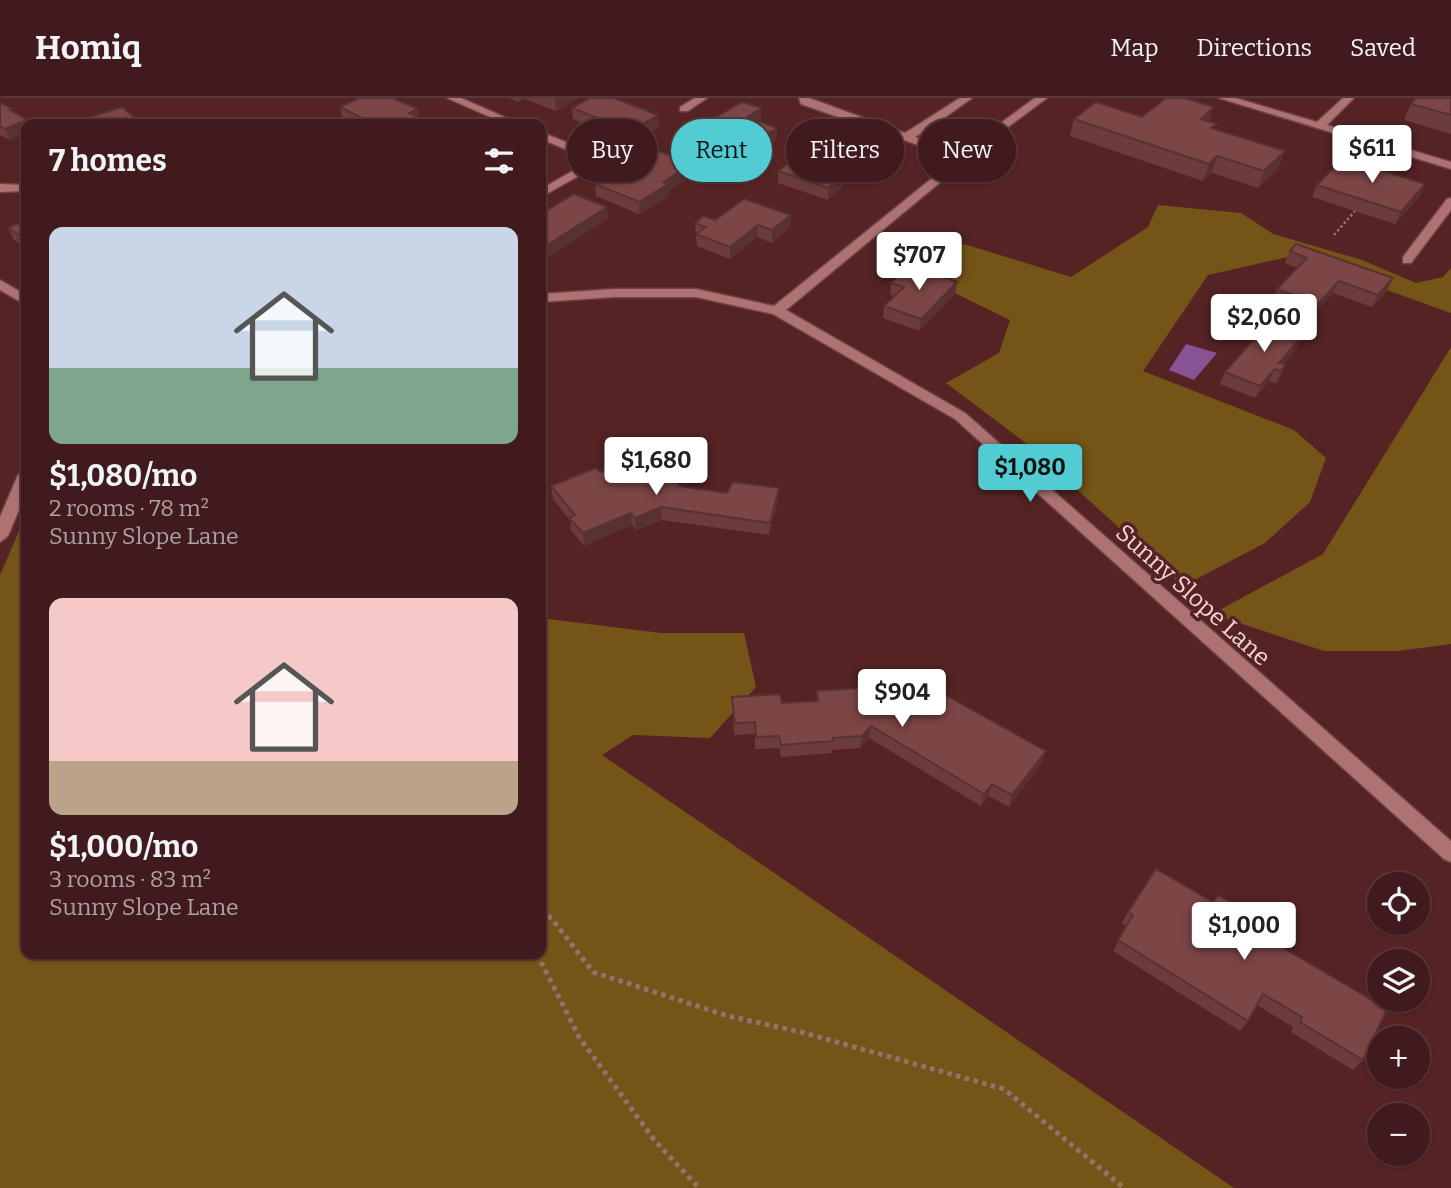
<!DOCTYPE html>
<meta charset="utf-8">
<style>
:root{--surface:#401a1c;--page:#4b2729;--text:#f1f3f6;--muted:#aea1a3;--line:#59383b;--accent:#51ccd3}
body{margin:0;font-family:Bitter,serif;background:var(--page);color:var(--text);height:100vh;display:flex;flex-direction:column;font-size:26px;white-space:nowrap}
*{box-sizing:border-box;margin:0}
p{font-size:23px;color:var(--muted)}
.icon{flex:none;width:38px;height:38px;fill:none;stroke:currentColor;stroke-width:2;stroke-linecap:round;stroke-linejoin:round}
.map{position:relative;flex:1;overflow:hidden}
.drawer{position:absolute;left:21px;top:21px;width:525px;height:840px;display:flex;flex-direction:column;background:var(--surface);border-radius:14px;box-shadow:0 2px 5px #0004,0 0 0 2px var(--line)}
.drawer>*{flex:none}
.guide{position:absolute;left:567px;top:21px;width:665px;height:63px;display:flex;gap:14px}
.buttons{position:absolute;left:1367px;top:774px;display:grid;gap:14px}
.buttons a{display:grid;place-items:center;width:63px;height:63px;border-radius:50%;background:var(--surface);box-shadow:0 2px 5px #0004,0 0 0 2px var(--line);font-size:35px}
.price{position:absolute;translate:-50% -60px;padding:0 16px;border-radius:7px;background:#fff;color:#222;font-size:23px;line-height:46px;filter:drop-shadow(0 2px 4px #0008)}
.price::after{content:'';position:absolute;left:50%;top:42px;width:21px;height:16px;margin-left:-10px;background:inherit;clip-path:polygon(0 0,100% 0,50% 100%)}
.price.on{background:var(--accent);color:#111}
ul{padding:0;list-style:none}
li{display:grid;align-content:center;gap:14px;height:371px;padding:0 28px}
li span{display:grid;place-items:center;height:217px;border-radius:14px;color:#555}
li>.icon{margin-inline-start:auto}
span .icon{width:126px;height:126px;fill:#fffc;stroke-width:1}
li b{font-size:30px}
h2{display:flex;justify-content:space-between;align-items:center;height:84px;padding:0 28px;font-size:30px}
.tag{padding:0 24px;border-radius:32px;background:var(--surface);box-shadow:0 2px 5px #0004,0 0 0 2px var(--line);font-size:24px;line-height:63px}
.tag.on{background:var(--accent);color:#111}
header{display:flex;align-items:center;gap:42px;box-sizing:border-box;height:98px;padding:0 35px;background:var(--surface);border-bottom:2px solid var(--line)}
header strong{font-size:33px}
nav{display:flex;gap:38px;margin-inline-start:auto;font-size:24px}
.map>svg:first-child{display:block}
.green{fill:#745517}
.water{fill:#885394}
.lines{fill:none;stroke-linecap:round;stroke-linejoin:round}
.minor-casing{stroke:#6e4245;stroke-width:3}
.path-far1{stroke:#9b6f70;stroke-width:2.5;stroke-dasharray:2.5 2.5;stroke-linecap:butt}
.path{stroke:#9b6f70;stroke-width:5;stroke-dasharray:4.5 4.5;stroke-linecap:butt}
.minor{fill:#ae7272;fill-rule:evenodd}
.wall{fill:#6c3c3c}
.shaded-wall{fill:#583131}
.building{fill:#7d4646;stroke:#583131;stroke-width:2}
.labels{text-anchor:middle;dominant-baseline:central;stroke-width:7;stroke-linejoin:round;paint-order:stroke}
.street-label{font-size:24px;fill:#f7d5d4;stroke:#562325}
</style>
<header>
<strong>Homiq</strong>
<nav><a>Map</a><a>Directions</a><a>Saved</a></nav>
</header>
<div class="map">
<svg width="1451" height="1090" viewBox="0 0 1451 1090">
<rect width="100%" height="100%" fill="#562325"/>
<g class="green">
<polygon points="1158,107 1241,115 1273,136 1362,162 1416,185 1443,179 1451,170 1451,215 1292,158 1208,177 1143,273 1294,332 1326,360 1310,404 1265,445 1183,488 1027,346 946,285 999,255 1010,222 930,183 933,165 964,146 1071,179 1148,129"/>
<polygon points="1451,249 1451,546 1398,553 1324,553 1212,516 1323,456"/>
<polygon points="26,417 26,856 541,856 541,520 661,535 744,535 756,589 710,640 633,637 602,657 1234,1090 0,1090 0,477"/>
</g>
<polygon class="water" points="1186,246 1217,255 1194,282 1169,272"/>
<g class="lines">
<g class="minor-casing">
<g id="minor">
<polygon points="447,0 461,0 520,26 506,26"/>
<polygon points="695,0 707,0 688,13 680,13 680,9"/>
<polygon points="799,0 809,0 905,35 960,0 972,0 944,20 987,35 1035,0 1047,0 992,41 984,41 937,25 915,39 943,49 957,59 955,72 786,212 965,315 1451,743 1451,764 1444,761 955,321 773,216 696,199 615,199 541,204 541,196 615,191 696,191 774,208 946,69 947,62 935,53 801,6"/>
<polygon points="1219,0 1235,0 1317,24 1343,0 1354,0 1327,27 1451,64 1451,71"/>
<polygon points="541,34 605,60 607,62 541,99 541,91 592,62 541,41"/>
<polygon points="0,86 26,87 26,93 0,94"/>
<polygon points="1451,100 1451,112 1411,165 1403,165 1403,159 1447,101"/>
<polygon points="0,182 26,197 26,207 0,192"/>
<polygon points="26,372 26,395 8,438 0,444 0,419 18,377"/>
</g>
</g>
<polyline class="path-far1" points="1334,137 1355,113"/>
<g class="path">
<polyline points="541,818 545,815 552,821 593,874 728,918 801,934 1004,991 1124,1090"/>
<polyline points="537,856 579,939 655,1043 699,1090"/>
</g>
<use href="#minor" class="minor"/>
</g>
<g class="wall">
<polygon points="508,0 579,0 556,13 525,1 519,4"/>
<polygon points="1451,0 1451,36 1404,22 1411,6"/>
<polygon points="0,5 17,16 26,26 26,36 10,42 0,37"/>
<polygon points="340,9 420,20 425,22 426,26 354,26 342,20"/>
<polygon points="572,10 659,29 630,45 573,21"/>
<polygon points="1142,19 1209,23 1215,32 1279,70 1258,90 1212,75 1203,83 1070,38 1074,21"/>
<polygon points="761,22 759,23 777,30 776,42 756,54 708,35 708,24"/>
<polygon points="802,41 837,41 863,49 862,61 839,75 843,89 828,102 778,85 778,73 804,54 801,53"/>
<polygon points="692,66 692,78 668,93 669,98 639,116 596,98 595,86"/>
<polygon points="1317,87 1420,98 1395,126 1312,99"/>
<polygon points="791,117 791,129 772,145 757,139 730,161 697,148 695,125 715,122"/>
<polygon points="26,122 26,149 14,142 8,130"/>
<polygon points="1290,153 1393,180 1387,193 1372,209 1333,195 1312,218 1273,203 1277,191 1298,170 1285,165"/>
<polygon points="957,184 955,196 919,233 883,220 884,208 894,198 890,197 891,185"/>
<polygon points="1297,250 1283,267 1280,280 1276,286 1269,283 1255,300 1220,286 1225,274"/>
<polygon points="656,373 680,388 778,403 769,437 662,422 636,432 632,427 584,448 571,432 570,422 553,401 551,388 600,374"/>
<polygon points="817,593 862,603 867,607 1042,664 1009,709 989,698 981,708 869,640 860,650 832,652 832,655 781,659 779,650 755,651 755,636 734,637 732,599 782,605 816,603"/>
<polygon points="1128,814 1285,851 1363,962 1353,972 1291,934 1293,929 1257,907 1248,923 1240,933 1113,853 1127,828 1122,825"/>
</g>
<g class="shaded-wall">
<polygon points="519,0 525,0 525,1 519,4"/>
<polygon points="557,0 579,0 556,13 555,1"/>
<polygon points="1214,9 1209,25 1201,21"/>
<polygon points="762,10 761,22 747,31 747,19"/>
<polygon points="418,11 420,22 409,15"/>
<polygon points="658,17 659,29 630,45 630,33"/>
<polygon points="27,22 29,26 26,26 26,36 10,42 5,31"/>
<polygon points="777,30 776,42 756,54 757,42"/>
<polygon points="863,49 862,61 827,83 828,72"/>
<polygon points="1285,53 1279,70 1258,90 1264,73"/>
<polygon points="1217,58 1212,75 1203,83 1209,66"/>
<polygon points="692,66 692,78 668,93 669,98 639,116 639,104 663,84"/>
<polygon points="844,77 843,89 828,102 828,90"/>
<polygon points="1425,86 1420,98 1395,126 1401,114"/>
<polygon points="607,109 608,121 541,164 541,151"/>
<polygon points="791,117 791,129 772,145 772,132"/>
<polygon points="758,127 757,139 730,161 730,149"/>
<polygon points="1393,180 1387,193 1372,209 1378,197"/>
<polygon points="1339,183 1333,195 1312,218 1318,206"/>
<polygon points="957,184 955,196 919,233 921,221"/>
<polygon points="1303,237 1297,250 1279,272 1279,265"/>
<polygon points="1285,267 1280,280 1276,286 1281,273"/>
<polygon points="1275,271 1269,283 1255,300 1260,288"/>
<polygon points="779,390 778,403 769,437 770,425"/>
<polygon points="661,409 662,422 636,432 635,420"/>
<polygon points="631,415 632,427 584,448 583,435"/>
<polygon points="871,628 869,640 860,650 862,638"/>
<polygon points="1046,653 1042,664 1009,709 1012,697"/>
<polygon points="992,686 989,698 981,708 984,696"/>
</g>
<g class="building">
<polygon points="359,0 392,0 418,11 409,15 425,22 417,26 379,26 366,22 340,9"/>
<polygon points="590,0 614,0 658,17 630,33 572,10"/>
<polygon points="1166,0 1184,0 1214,9 1201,21 1217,26 1211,30 1285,53 1264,73 1217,58 1209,66 1074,21 1096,4 1142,19"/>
<polygon points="1416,0 1451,0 1451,17 1411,6"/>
<polygon points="742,4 762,10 747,19 777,30 757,42 708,24"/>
<polygon points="0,5 14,11 10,12 27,22 5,31 0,28"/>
<polygon points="122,9 140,24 134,26 68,26"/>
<polygon points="818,30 837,36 833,39 863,49 828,72 844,77 828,90 778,73 815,46 802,41"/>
<polygon points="658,53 692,66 663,84 668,86 639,104 595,86"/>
<polygon points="1343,60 1425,86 1401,114 1317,87"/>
<polygon points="574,96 607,109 541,151 541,116"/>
<polygon points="744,101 791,117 772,132 758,127 730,149 696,136 706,129 695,125 704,118 715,122"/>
<polygon points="26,122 26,141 8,130"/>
<polygon points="1296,146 1393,180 1378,197 1339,183 1318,206 1277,191 1307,160 1290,153"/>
<polygon points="909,167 957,184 921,221 884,208 904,189 891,185"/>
<polygon points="1269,224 1303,237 1279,265 1285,267 1281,273 1275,271 1260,288 1225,274"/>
<polygon points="646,362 656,373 671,375 680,388 727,395 733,384 779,390 770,425 661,409 635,420 631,415 583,435 569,420 575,417 551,388 596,370 600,374"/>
<polygon points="899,575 929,591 931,589 1046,653 1012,697 992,686 984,696 871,628 862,638 833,640 833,643 781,647 779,638 756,639 755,624 735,625 732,599 780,596 782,605 818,603 817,593 859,590 862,603 867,607"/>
<polygon points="1156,771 1213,804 1218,797 1291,840 1285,851 1387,911 1363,962 1300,924 1302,919 1263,896 1248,923 1118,842 1133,817 1128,814"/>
</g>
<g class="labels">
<g class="street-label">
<text transform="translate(1193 497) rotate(42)">Sunny Slope Lane</text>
</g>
</g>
</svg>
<div class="buttons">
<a><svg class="icon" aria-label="locate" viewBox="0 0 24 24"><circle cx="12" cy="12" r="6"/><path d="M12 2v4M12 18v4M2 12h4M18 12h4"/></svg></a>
<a><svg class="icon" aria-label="layers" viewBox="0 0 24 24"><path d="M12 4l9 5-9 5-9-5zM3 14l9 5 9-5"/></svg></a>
<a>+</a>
<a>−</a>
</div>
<b class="price" style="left:1372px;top:87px">$611</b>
<b class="price" style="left:919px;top:194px">$707</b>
<b class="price" style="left:1264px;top:256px">$2,060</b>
<b class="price" style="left:656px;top:399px">$1,680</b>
<b class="price on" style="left:1030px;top:406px">$1,080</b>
<b class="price" style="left:902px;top:631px">$904</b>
<b class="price" style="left:1244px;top:864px">$1,000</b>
<div class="guide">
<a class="tag">Buy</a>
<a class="tag on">Rent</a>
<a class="tag">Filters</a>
<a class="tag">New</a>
</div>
<section class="drawer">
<h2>7 homes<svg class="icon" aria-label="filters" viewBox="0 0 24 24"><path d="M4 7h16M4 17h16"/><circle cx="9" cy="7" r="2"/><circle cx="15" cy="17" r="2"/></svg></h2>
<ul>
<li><span style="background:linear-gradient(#c9d6e8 65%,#7fa58c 0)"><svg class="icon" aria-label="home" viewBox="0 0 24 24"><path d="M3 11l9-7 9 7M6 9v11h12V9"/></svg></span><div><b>$1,080/mo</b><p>2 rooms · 78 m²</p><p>Sunny Slope Lane</p></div></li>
<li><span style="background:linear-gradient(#f6c9c9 75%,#b9a48a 0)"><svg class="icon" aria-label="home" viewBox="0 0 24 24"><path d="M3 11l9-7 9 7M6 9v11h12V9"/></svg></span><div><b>$1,000/mo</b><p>3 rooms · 83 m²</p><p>Sunny Slope Lane</p></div></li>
</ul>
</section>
</div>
